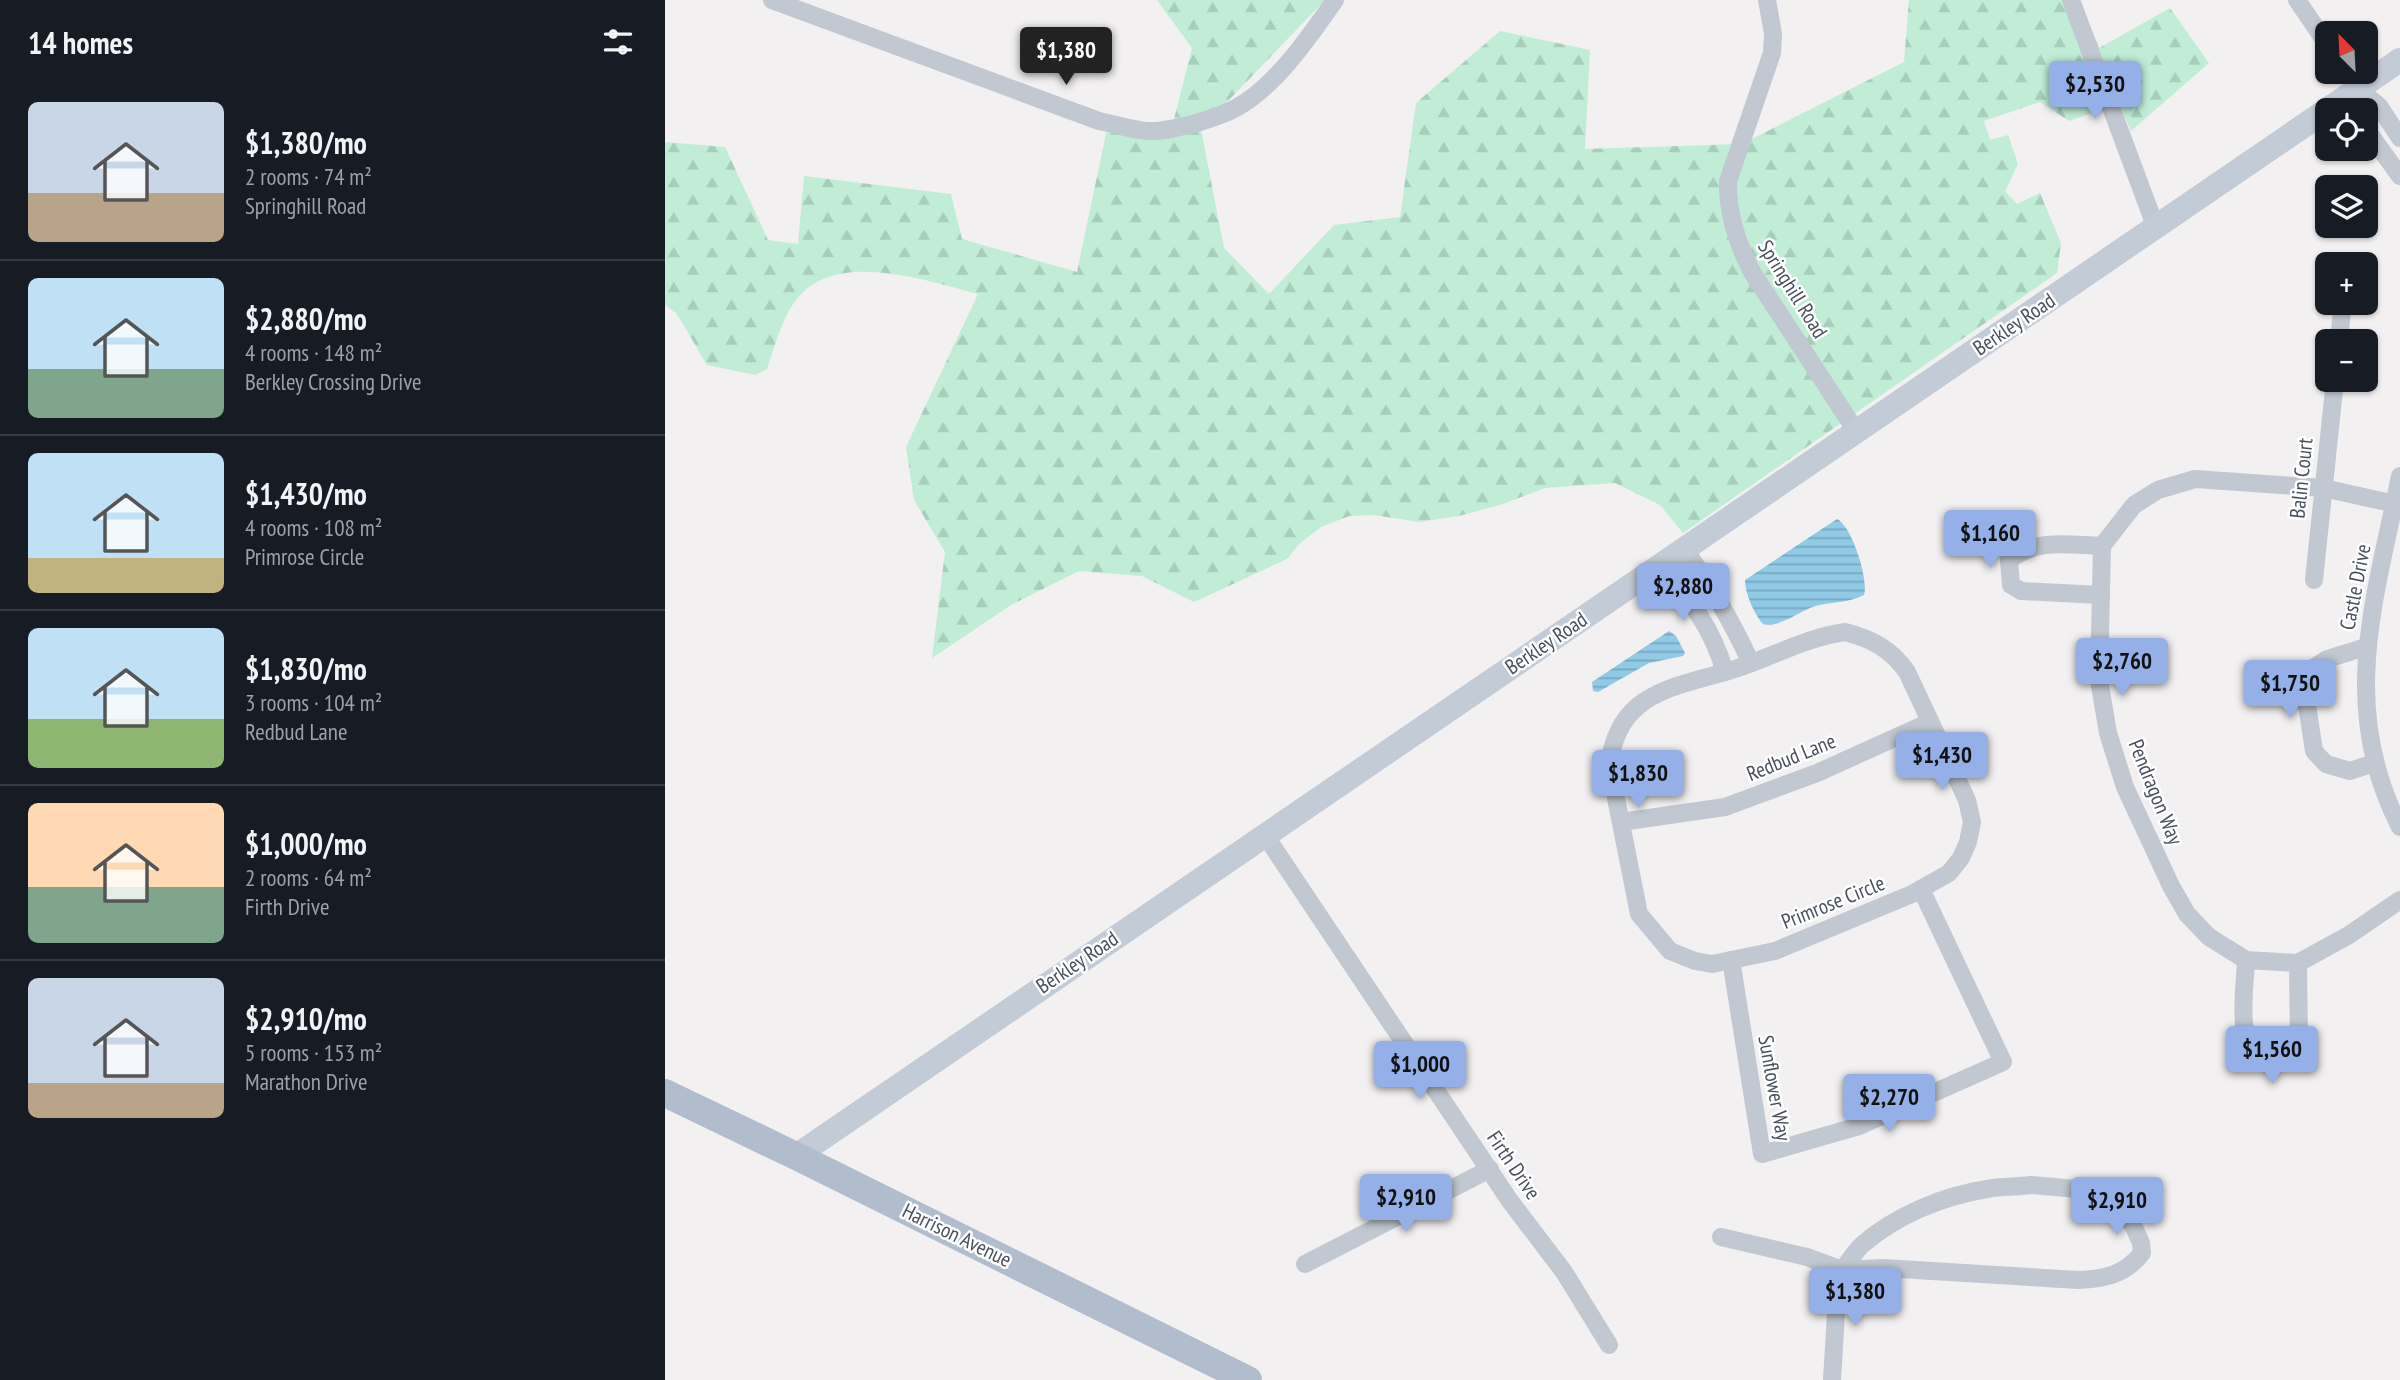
<!DOCTYPE html>
<meta charset="utf-8">
<style>
:root{--surface:#171b24;--page:#242831;--text:#f1f3f6;--muted:#9ea1a6;--line:#363941;--accent:#95afe8}
body{margin:0;font-family:"PT Sans Narrow",sans-serif;background:var(--page);color:var(--text);height:100vh;display:flex;flex-direction:column;font-size:26px;white-space:nowrap}
*{box-sizing:border-box;margin:0}
p{font-size:23px;color:var(--muted)}
.icon{flex:none;width:38px;height:38px;fill:none;stroke:currentColor;stroke-width:2;stroke-linecap:round;stroke-linejoin:round}
.map{position:relative;flex:1;overflow:hidden}
.drawer{display:flex;flex-direction:column;background:var(--surface);width:665px}
.drawer>*{flex:none}
.needle{width:46px;rotate:336deg}
.controls{position:absolute;left:1650px;top:21px;display:grid;gap:14px}
.controls a{display:grid;place-items:center;width:63px;height:63px;border-radius:10px;background:var(--surface);box-shadow:0 2px 5px #0004;font-size:35px}
.price{position:absolute;translate:-50% -60px;padding:0 16px;border-radius:7px;background:var(--accent);color:#111;font-size:23px;line-height:46px;filter:drop-shadow(0 2px 4px #0008)}
.price::after{content:'';position:absolute;left:50%;top:42px;width:21px;height:16px;margin-left:-10px;background:inherit;clip-path:polygon(0 0,100% 0,50% 100%)}
.price.active{background:#222;color:#fff}
ul{padding:0;list-style:none}
li{display:flex;align-items:center;gap:21px;height:175px;padding:0 28px}
li+li{border-top:2px solid var(--line)}
li span{display:grid;place-items:center;flex:none;width:196px;height:140px;border-radius:10px;color:#555}
li>.icon{margin-inline-start:auto}
span .icon{width:84px;height:84px;fill:#fffc;stroke-width:1}
li b{font-size:30px}
h2{display:flex;justify-content:space-between;align-items:center;height:84px;padding:0 28px;font-size:30px}
main{display:flex;flex:1;min-height:0}
.map>svg:first-child{display:block}
.forest{fill:url(#forest-firs)}
.water{fill:url(#water-rules)}
.lines{fill:none;stroke-linecap:round;stroke-linejoin:round}
.street{stroke:#c1c8d1;stroke-width:18}
.secondary{stroke:#c3cbd7;stroke-width:24}
.primary{stroke:#b1bccd;stroke-width:28}
.labels{text-anchor:middle;dominant-baseline:central;stroke-width:5;stroke-linejoin:round;paint-order:stroke}
.street-label{font-size:21px;fill:#49505c;stroke:#fff}
</style>
<main>
<section class="drawer">
<h2>14 homes<svg class="icon" aria-label="filters" viewBox="0 0 24 24"><path d="M4 7h16M4 17h16"/><circle cx="9" cy="7" r="2"/><circle cx="15" cy="17" r="2"/></svg></h2>
<ul>
<li><span style="background:linear-gradient(#c9d6e8 65%,#b9a48a 0)"><svg class="icon" aria-label="home" viewBox="0 0 24 24"><path d="M3 11l9-7 9 7M6 9v11h12V9"/></svg></span><div><b>$1,380/mo</b><p>2 rooms · 74 m²</p><p>Springhill Road</p></div></li>
<li><span style="background:linear-gradient(#bfe0f5 65%,#7fa58c 0)"><svg class="icon" aria-label="home" viewBox="0 0 24 24"><path d="M3 11l9-7 9 7M6 9v11h12V9"/></svg></span><div><b>$2,880/mo</b><p>4 rooms · 148 m²</p><p>Berkley Crossing Drive</p></div></li>
<li><span style="background:linear-gradient(#bfe0f5 75%,#c2b280 0)"><svg class="icon" aria-label="home" viewBox="0 0 24 24"><path d="M3 11l9-7 9 7M6 9v11h12V9"/></svg></span><div><b>$1,430/mo</b><p>4 rooms · 108 m²</p><p>Primrose Circle</p></div></li>
<li><span style="background:linear-gradient(#bfe0f5 65%,#8fb573 0)"><svg class="icon" aria-label="home" viewBox="0 0 24 24"><path d="M3 11l9-7 9 7M6 9v11h12V9"/></svg></span><div><b>$1,830/mo</b><p>3 rooms · 104 m²</p><p>Redbud Lane</p></div></li>
<li><span style="background:linear-gradient(#ffd9b3 60%,#7fa58c 0)"><svg class="icon" aria-label="home" viewBox="0 0 24 24"><path d="M3 11l9-7 9 7M6 9v11h12V9"/></svg></span><div><b>$1,000/mo</b><p>2 rooms · 64 m²</p><p>Firth Drive</p></div></li>
<li><span style="background:linear-gradient(#c9d6e8 75%,#b9a48a 0)"><svg class="icon" aria-label="home" viewBox="0 0 24 24"><path d="M3 11l9-7 9 7M6 9v11h12V9"/></svg></span><div><b>$2,910/mo</b><p>5 rooms · 153 m²</p><p>Marathon Drive</p></div></li>
</ul>
</section>
<div class="map">
<svg width="1735" height="1380" viewBox="0 0 1735 1380">
<defs>
<pattern id="forest-firs" width="22" height="20" patternUnits="userSpaceOnUse" patternTransform="scale(1.75)"><rect width="22" height="20" fill="#c1edd7"/><path d="M5 1l3.5 6h-7zM16 11l3.5 6h-7z" fill="#a7cdbb"/></pattern>
<pattern id="water-rules" width="6" height="5" patternUnits="userSpaceOnUse" patternTransform="scale(1.75)"><rect width="6" height="5" fill="#91cae7"/><path d="M0 2.5h6" fill="none" stroke="#78a6be"/></pattern>
</defs>
<rect width="100%" height="100%" fill="#f2f0f0"/>
<path class="forest" d="M 492,0 L 660,0 L 536,129 L 559,248 L 604,294 L 669,225 L 735,217 L 751,103 L 835,31 L 925,50 L 920,149 L 1077,144 L 1239,62 L 1244,0 L 1415,0 L 1434,48 L 1505,8 L 1544,63 L 1466,131 L 1454,104 L 1404,121 L 1375,102 L 1319,121 L 1325,140 L 1343,135 L 1353,164 L 1340,191 L 1352,204 L 1375,193 L 1396,243 L 1392,273 L 1018,533 L 995,505 L 950,483 L 880,488 L 838,504 L 794,516 L 754,522 L 709,515 L 684,516 L 656,527 L 634,544 L 622,559 L 529,602 L 477,576 L 414,571 L 346,605 L 267,658 L 280,552 L 249,500 L 241,447 L 313,294 C 263,281 170,248 131,300 C 116,319 110,347 102,369 L 90,375 L 42,365 L 12,314 L 0,305 L 0,142 L 60,147 L 103,240 L 133,244 L 139,176 L 286,194 L 297,239 L 412,272 L 442,129 L 507,127 L 527,48 Z"/>
<g class="water">
<path d="M 1172,519 C 1187,526 1204,580 1199,595 C 1183,604 1162,601 1145,608 C 1131,614 1112,628 1098,624 C 1089,614 1080,593 1080,580 Z"/>
<polygon points="1004,631 1011,636 1020,653 1018,656 984,663 933,692 928,691 927,682"/>
</g>
<g class="lines">
<g class="street">
<path d="M 107,0 L 434,121 C 450,124 467,130 482,131 C 498,132 516,127 531,123 C 545,119 558,115 571,108 C 611,86 644,37 670,0"/>
<path d="M 1102,0 L 1108,34 L 1107,53 L 1063,181 C 1062,214 1072,243 1087,272 L 1191,431"/>
<polyline points="1406,0 1491,228"/>
<polyline points="1632,0 1662,44"/>
<polyline points="1681,72 1693,89 1714,106 1735,138"/>
<polyline points="1693,89 1695,110"/>
<polyline points="1701,129 1735,176"/>
<polyline points="1674,341 1677,311"/>
<path d="M 1735,476 C 1710,600 1673,707 1735,827"/>
<polyline points="1735,505 1658,488 1530,479 1493,490 1469,505 1437,546 1434,680 1443,733 1460,787 1506,886 1522,914 1544,937 1581,960 1633,963 1684,935 1735,900"/>
<path d="M 1019,549 C 1046,585 1067,622 1086,663"/>
<path d="M 995,565 C 1026,602 1046,625 1060,672"/>
<polyline points="1649,580 1670,380"/>
<path d="M 1436,595 L 1356,591 L 1346,585 L 1344,560 C 1373,538 1402,545 1437,546"/>
<path d="M 1180,632 C 1207,639 1226,649 1242,672 L 1302,800 L 1307,822 L 1303,842 L 1296,858 L 1284,873 L 1247,894 L 1110,951 L 1047,964 L 1030,961 L 1005,951 L 974,914 L 944,763 C 948,741 955,721 973,706 C 1000,684 1041,679 1073,668 C 1109,656 1143,637 1180,632 Z"/>
<polyline points="1701,647 1662,659 1647,669 1642,687 1642,705 1649,751 1661,764 1685,771 1709,763"/>
<polyline points="956,822 1060,807 1152,773 1265,722"/>
<polyline points="600,835 845,1201 899,1272 944,1345"/>
<polyline points="1066,960 1097,1154 1194,1126 1338,1062 1256,889"/>
<path d="M 1581,960 C 1580,993 1567,1054 1607,1066 L 1629,1056 L 1634,1045 L 1633,963"/>
<path d="M 1366,1185 L 1424,1190 L 1441,1197 L 1468,1225 L 1476,1243 L 1477,1253 C 1460,1275 1439,1279 1413,1280 L 1218,1268 L 1177,1270 C 1184,1262 1190,1251 1198,1244 C 1232,1215 1278,1196 1322,1189 C 1336,1186 1351,1187 1366,1185 Z"/>
<polyline points="1056,1237 1142,1257 1177,1270 1171,1313 1167,1380"/>
<polyline points="640,1264 825,1169"/>
</g>
<polyline class="secondary" points="131,1156 1735,60"/>
<polyline class="primary" points="0,1093 131,1156 583,1380"/>
</g>
<g class="labels">
<g class="street-label">
<text transform="translate(1128 289) rotate(58)">Springhill Road</text>
<text transform="translate(1349 324) rotate(-34)">Berkley Road</text>
<text transform="translate(1636 478) rotate(-84)">Balin Court</text>
<text transform="translate(1690 587) rotate(-79)">Castle Drive</text>
<text transform="translate(881 643) rotate(-34)">Berkley Road</text>
<text transform="translate(1126 757) rotate(-22)">Redbud Lane</text>
<text transform="translate(1491 792) rotate(68)">Pendragon Way</text>
<text transform="translate(1168 902) rotate(-22)">Primrose Circle</text>
<text transform="translate(412 962) rotate(-34)">Berkley Road</text>
<text transform="translate(1110 1088) rotate(80)">Sunflower Way</text>
<text transform="translate(849 1165) rotate(56)">Firth Drive</text>
<text transform="translate(292 1235) rotate(26)">Harrison Avenue</text>
</g>
</g>
</svg>
<div class="controls">
<a><svg class="needle" viewBox="-14 -14 28 28"><path d="M0-13l5 13h-10z" fill="#e53935"/><path d="M0 13l5-13h-10z" fill="#9ea1a6"/></svg></a>
<a><svg class="icon" aria-label="locate" viewBox="0 0 24 24"><circle cx="12" cy="12" r="6"/><path d="M12 2v4M12 18v4M2 12h4M18 12h4"/></svg></a>
<a><svg class="icon" aria-label="layers" viewBox="0 0 24 24"><path d="M12 4l9 5-9 5-9-5zM3 14l9 5 9-5"/></svg></a>
<a>+</a>
<a>−</a>
</div>
<b class="price active" style="left:401px;top:87px">$1,380</b>
<b class="price" style="left:1430px;top:121px">$2,530</b>
<b class="price" style="left:1325px;top:570px">$1,160</b>
<b class="price" style="left:1018px;top:623px">$2,880</b>
<b class="price" style="left:1457px;top:698px">$2,760</b>
<b class="price" style="left:1625px;top:720px">$1,750</b>
<b class="price" style="left:1277px;top:792px">$1,430</b>
<b class="price" style="left:973px;top:810px">$1,830</b>
<b class="price" style="left:1607px;top:1086px">$1,560</b>
<b class="price" style="left:755px;top:1101px">$1,000</b>
<b class="price" style="left:1224px;top:1134px">$2,270</b>
<b class="price" style="left:741px;top:1234px">$2,910</b>
<b class="price" style="left:1452px;top:1237px">$2,910</b>
<b class="price" style="left:1190px;top:1328px">$1,380</b>
</div>
</main>
